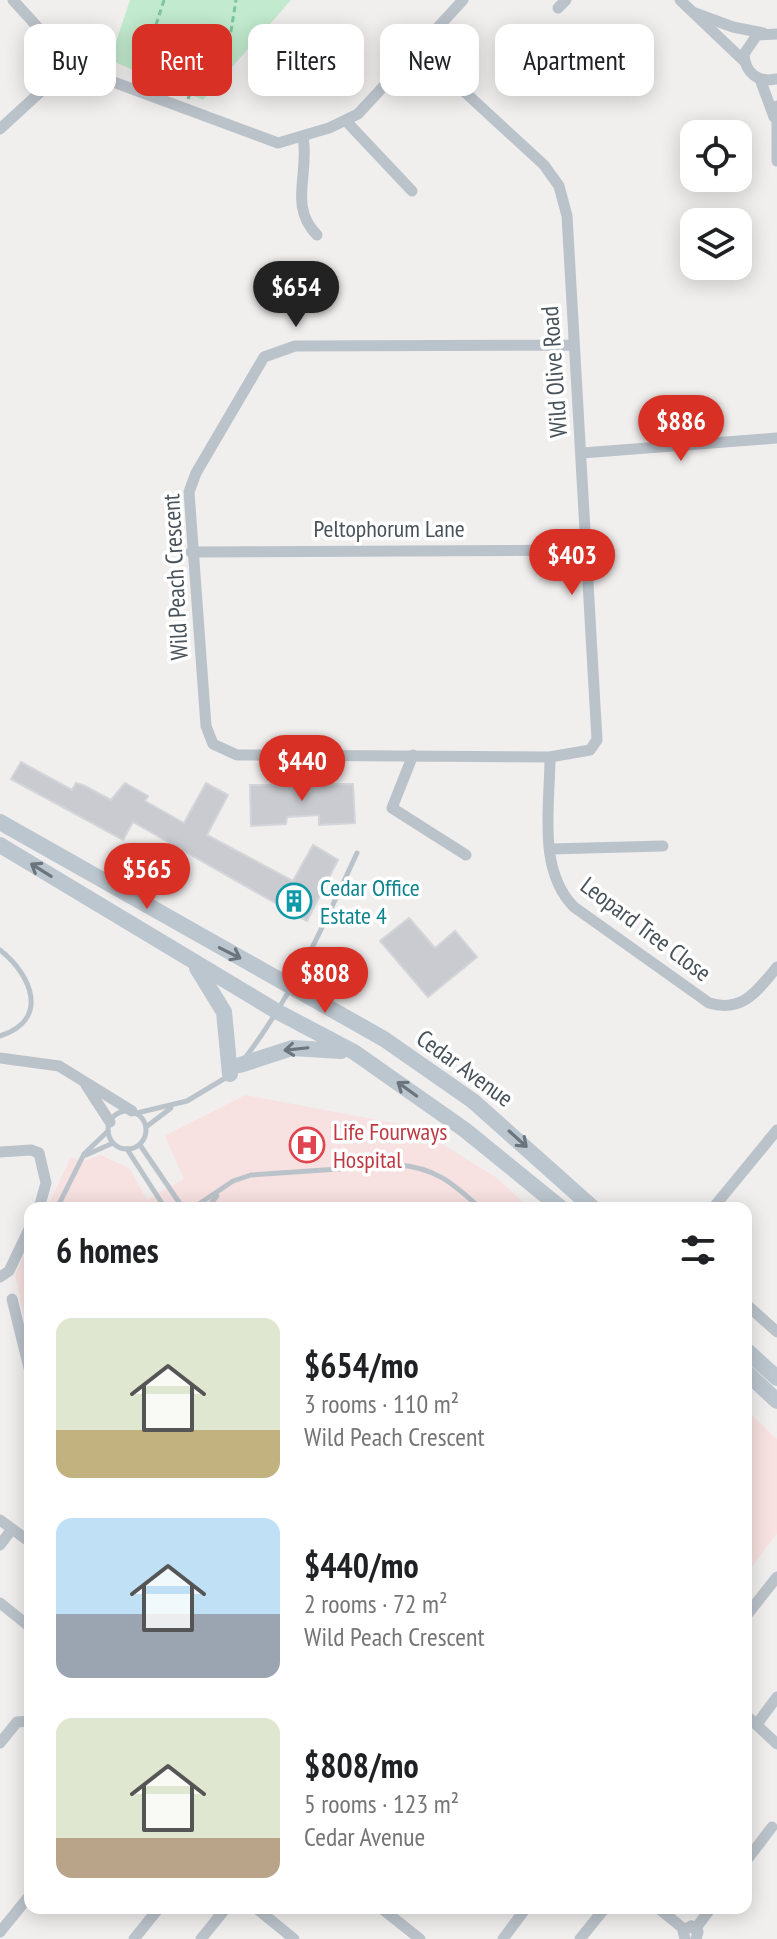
<!DOCTYPE html>
<meta charset="utf-8">
<style>
:root{--surface:#fff;--page:#f6f6f6;--text:#202124;--muted:#757577;--accent:#d93025}
body{margin:0;font-family:"PT Sans Narrow",sans-serif;background:var(--page);color:var(--text);height:100vh;display:flex;flex-direction:column;font-size:30px;white-space:nowrap}
*{box-sizing:border-box;margin:0}
p{font-size:26px;color:var(--muted)}
.icon{flex:none;width:44px;height:44px;fill:none;stroke:currentColor;stroke-width:2;stroke-linecap:round;stroke-linejoin:round}
.map{position:relative;flex:1;overflow:hidden}
.details{position:absolute;left:24px;top:1202px;width:728px;height:712px;display:flex;flex-direction:column;background:var(--surface);border-radius:16px;box-shadow:0 4px 20px #0003}
.details>*{flex:none}
.banner{position:absolute;left:24px;top:24px;width:730px;height:72px;display:flex;gap:16px}
.buttons{position:absolute;left:680px;top:120px;display:grid;gap:16px}
.buttons a{display:grid;place-items:center;width:72px;height:72px;border-radius:16px;background:var(--surface);box-shadow:0 4px 20px #0003;font-size:40px}
.price{position:absolute;translate:-50% -68px;padding:0 18px;border-radius:28px;background:var(--accent);color:#fff;font-size:26px;line-height:52px;filter:drop-shadow(0 2px 4px #0008)}
.price::after{content:'';position:absolute;left:50%;top:48px;width:24px;height:18px;margin-left:-12px;background:inherit;clip-path:polygon(0 0,100% 0,50% 100%)}
.price.current{background:#222;color:#fff}
ul{padding:0;list-style:none}
li{display:flex;align-items:center;gap:24px;height:200px;padding:0 32px}
li span{display:grid;place-items:center;flex:none;width:224px;height:160px;border-radius:16px;color:#555}
li>.icon{margin-inline-start:auto}
span .icon{width:96px;height:96px;fill:#fffc;stroke-width:1}
li b{font-size:34px}
h2{display:flex;justify-content:space-between;align-items:center;height:96px;padding:0 32px;font-size:34px}
.tag{padding:0 28px;border-radius:16px;background:var(--surface);box-shadow:0 4px 20px #0003;font-size:28px;line-height:72px}
.tag.current{background:var(--accent);color:#fff}
.map>svg:first-child{display:block}
.medical{fill:#f8e1e1}
.green{fill:#c1eace}
.building{fill:#c9cbd0;stroke:#d3d5d9;stroke-width:2}
.lines{fill:none;stroke-linecap:round;stroke-linejoin:round}
.path{stroke:#7cc59d;stroke-width:3;stroke-dasharray:6 4;stroke-linecap:butt}
.service{stroke:#bbc3ca;stroke-width:5}
.minor{stroke:#bbc3ca;stroke-width:11}
.secondary{stroke:#bcc6ce;stroke-width:16}
.oneway{stroke:#6b757d}
.labels{text-anchor:middle;dominant-baseline:central;stroke-width:7;stroke-linejoin:round;paint-order:stroke}
.street-label{font-size:24px;fill:#48525a;stroke:#fff}
.culture-label{font-size:24px;fill:#0d838f;stroke:#fff;text-anchor:start}
.health-label{font-size:24px;fill:#be3a42;stroke:#fff;text-anchor:start}
</style>
<div class="map">
<svg width="777" height="1939" viewBox="0 0 777 1939">
<rect width="100%" height="100%" fill="#f1eeee"/>
<g class="medical">
<polygon points="245,1095 415,1127 497,1178 529,1208 47,1208 71,1157 81,1162 101,1155 130,1169 147,1200 184,1179 165,1136"/>
<polygon points="30,1243 30,1341 15,1275"/>
<polygon points="746,1410 777,1439 777,1533 746,1575"/>
</g>
<polygon class="green" points="130,0 291,0 203,100 110,60"/>
<g class="building">
<polygon points="21,762 72,790 76,783 85,786 111,800 125,783 148,796 145,801 184,823 206,783 228,795 207,835 293,881 313,845 338,860 307,921 133,822 123,840 11,779"/>
<polygon points="353,784 355,823 319,825 319,815 287,817 286,824 251,826 250,785"/>
<polygon points="409,918 435,948 455,931 477,957 428,997 380,941"/>
</g>
<g class="lines">
<g class="path">
<polyline points="164,0 146,56 153,65 195,80"/>
<polyline points="188,99 195,80 231,31 236,0"/>
</g>
<g class="service">
<path d="M 0,950 C 32,975 50,1020 0,1036"/>
<path d="M 245,1058 C 293,995 324,924 357,853"/>
<circle cx="127" cy="1130" r="19"/>
<polyline points="137,1113 187,1101 227,1077"/>
<polyline points="146,1127 171,1108"/>
<polyline points="140,1145 183,1208"/>
<polyline points="127,1149 165,1208"/>
<polyline points="86,1155 113,1143"/>
<polyline points="57,1208 84,1154 108,1131"/>
<path d="M 193,1208 L 233,1181 L 251,1175 L 397,1165 C 434,1167 453,1183 480,1208"/>
<polyline points="207,1208 217,1196"/>
<polyline points="30,1267 30,1286"/>
</g>
<g class="minor">
<polyline points="13,0 63,55 92,74 278,143 329,128 358,114 463,0"/>
<polyline points="680,0 744,61"/>
<polyline points="558,8 566,0"/>
<polyline points="695,13 733,27 763,33"/>
<path d="M 777,34 L 757,35 L 744,54 C 745,73 758,83 777,79"/>
<polyline points="418,49 544,165 559,186 567,216 597,740 590,750 550,757 237,755 213,744 206,726 189,492 196,473 264,357 295,346 574,345"/>
<polyline points="760,79 774,117"/>
<polyline points="777,106 777,161"/>
<polyline points="346,121 412,191"/>
<polyline points="0,129 73,62"/>
<path d="M 303,137 C 310,173 288,206 317,235"/>
<polyline points="582,453 777,438"/>
<polyline points="191,552 586,550"/>
<polyline points="413,755 392,808 466,855"/>
<path d="M 550,757 C 550,805 537,870 574,907 L 709,1003 C 743,1013 757,991 777,967"/>
<polyline points="550,849 663,846"/>
<polyline points="0,1058 59,1066 132,1111"/>
<polyline points="86,1085 110,1122"/>
<polyline points="0,1152 31,1150 39,1153 46,1183 39,1208"/>
<polyline points="713,1208 777,1130"/>
<polyline points="0,1277 9,1271 30,1227"/>
<polyline points="12,1299 30,1372"/>
<polyline points="746,1304 777,1332"/>
<polyline points="0,1520 30,1542"/>
<polyline points="0,1545 12,1529"/>
<polyline points="0,1603 30,1627"/>
<polyline points="746,1616 777,1577"/>
<polyline points="746,1715 777,1744"/>
<polyline points="757,1724 777,1697"/>
<polyline points="0,1743 17,1722 30,1721"/>
<polyline points="746,1861 772,1827"/>
<polyline points="256,1908 294,1939"/>
<polyline points="381,1908 420,1939"/>
<polyline points="658,1908 684,1929"/>
<polyline points="696,1928 711,1908"/>
<polyline points="0,1932 30,1895"/>
<polyline points="134,1939 159,1908"/>
<polyline points="201,1939 226,1908"/>
<polyline points="503,1939 526,1908"/>
<polyline points="580,1939 605,1908"/>
<polyline points="685,1939 683,1931 691,1926 698,1932 696,1939"/>
</g>
<g class="secondary">
<polyline points="0,822 384,1039 473,1101 593,1208"/>
<polyline points="0,845 278,1012 354,1052 465,1130 561,1208"/>
<polyline points="197,968 224,1012 230,1074"/>
<polyline points="240,1065 292,1048 341,1051"/>
<polyline points="746,1350 777,1378"/>
<polyline points="746,1372 777,1401"/>
</g>
</g>
<defs><path id="oneway-shaft" d="M-6 0H5M1.5-3L5.5 0L1.5 3" fill="none" stroke-width="1.6" stroke-linecap="round" stroke-linejoin="round" transform="scale(2)"/></defs>
<g class="oneway">
<use href="#oneway-shaft" transform="translate(41 870) rotate(-148)"/>
<use href="#oneway-shaft" transform="translate(230 953) rotate(27)"/>
<use href="#oneway-shaft" transform="translate(296 1049) rotate(174)"/>
<use href="#oneway-shaft" transform="translate(407 1089) rotate(-144)"/>
<use href="#oneway-shaft" transform="translate(518 1139) rotate(42)"/>
</g>
<defs>
<g id="building-ring" transform="scale(1.8)"><circle r="9.5" fill="#fff" stroke="#0f9aa8" stroke-width="1.5"/><path d="M-4-6H4V6H1V3H-1V6H-4ZM-2.5-4.3h1.7v1.8h-1.7ZM.8-4.3h1.7v1.8H.8ZM-2.5-1h1.7V.8h-1.7ZM.8-1h1.7V.8H.8Z" fill="#0f9aa8"/></g>
<g id="hospital-ring" transform="scale(1.8)"><circle r="9.5" fill="#fff" stroke="#e0444e" stroke-width="1.5"/><path d="M-5-5h3v3.5h4V-5h3V5h-3V1.5h-4V5h-3Z" fill="#e0444e"/></g>
</defs>
<g fill-rule="evenodd">
<use href="#building-ring" x="294" y="901"/>
<use href="#hospital-ring" x="307" y="1145"/>
</g>
<g class="labels">
<g class="street-label">
<text transform="translate(554 372) rotate(-94)">Wild Olive Road</text>
<text x="389" y="528">Peltophorum Lane</text>
<text transform="translate(175 577) rotate(-93)">Wild Peach Crescent</text>
<text transform="translate(646 929) rotate(37)">Leopard Tree Close</text>
<text transform="translate(465 1068) rotate(36)">Cedar Avenue</text>
</g>
<g class="culture-label">
<text x="320" y="887">Cedar Office<tspan x="320" dy="28">Estate 4</tspan></text>
</g>
<g class="health-label">
<text x="333" y="1131">Life Fourways<tspan x="333" dy="28">Hospital</tspan></text>
</g>
</g>
</svg>
<div class="buttons">
<a><svg class="icon" aria-label="locate" viewBox="0 0 24 24"><circle cx="12" cy="12" r="6"/><path d="M12 2v4M12 18v4M2 12h4M18 12h4"/></svg></a>
<a><svg class="icon" aria-label="layers" viewBox="0 0 24 24"><path d="M12 4l9 5-9 5-9-5zM3 14l9 5 9-5"/></svg></a>
</div>
<b class="price current" style="left:296px;top:329px">$654</b>
<b class="price" style="left:681px;top:463px">$886</b>
<b class="price" style="left:572px;top:597px">$403</b>
<b class="price" style="left:302px;top:803px">$440</b>
<b class="price" style="left:147px;top:911px">$565</b>
<b class="price" style="left:325px;top:1015px">$808</b>
<div class="banner">
<a class="tag">Buy</a>
<a class="tag current">Rent</a>
<a class="tag">Filters</a>
<a class="tag">New</a>
<a class="tag">Apartment</a>
</div>
<section class="details">
<h2>6 homes<svg class="icon" aria-label="filters" viewBox="0 0 24 24"><path d="M4 7h16M4 17h16"/><circle cx="9" cy="7" r="2"/><circle cx="15" cy="17" r="2"/></svg></h2>
<ul>
<li><span style="background:linear-gradient(#dfe7d0 70%,#c2b280 0)"><svg class="icon" aria-label="home" viewBox="0 0 24 24"><path d="M3 11l9-7 9 7M6 9v11h12V9"/></svg></span><div><b>$654/mo</b><p>3 rooms · 110 m²</p><p>Wild Peach Crescent</p></div></li>
<li><span style="background:linear-gradient(#bfe0f5 60%,#9aa5b1 0)"><svg class="icon" aria-label="home" viewBox="0 0 24 24"><path d="M3 11l9-7 9 7M6 9v11h12V9"/></svg></span><div><b>$440/mo</b><p>2 rooms · 72 m²</p><p>Wild Peach Crescent</p></div></li>
<li><span style="background:linear-gradient(#dfe7d0 75%,#b9a48a 0)"><svg class="icon" aria-label="home" viewBox="0 0 24 24"><path d="M3 11l9-7 9 7M6 9v11h12V9"/></svg></span><div><b>$808/mo</b><p>5 rooms · 123 m²</p><p>Cedar Avenue</p></div></li>
</ul>
</section>
</div>
